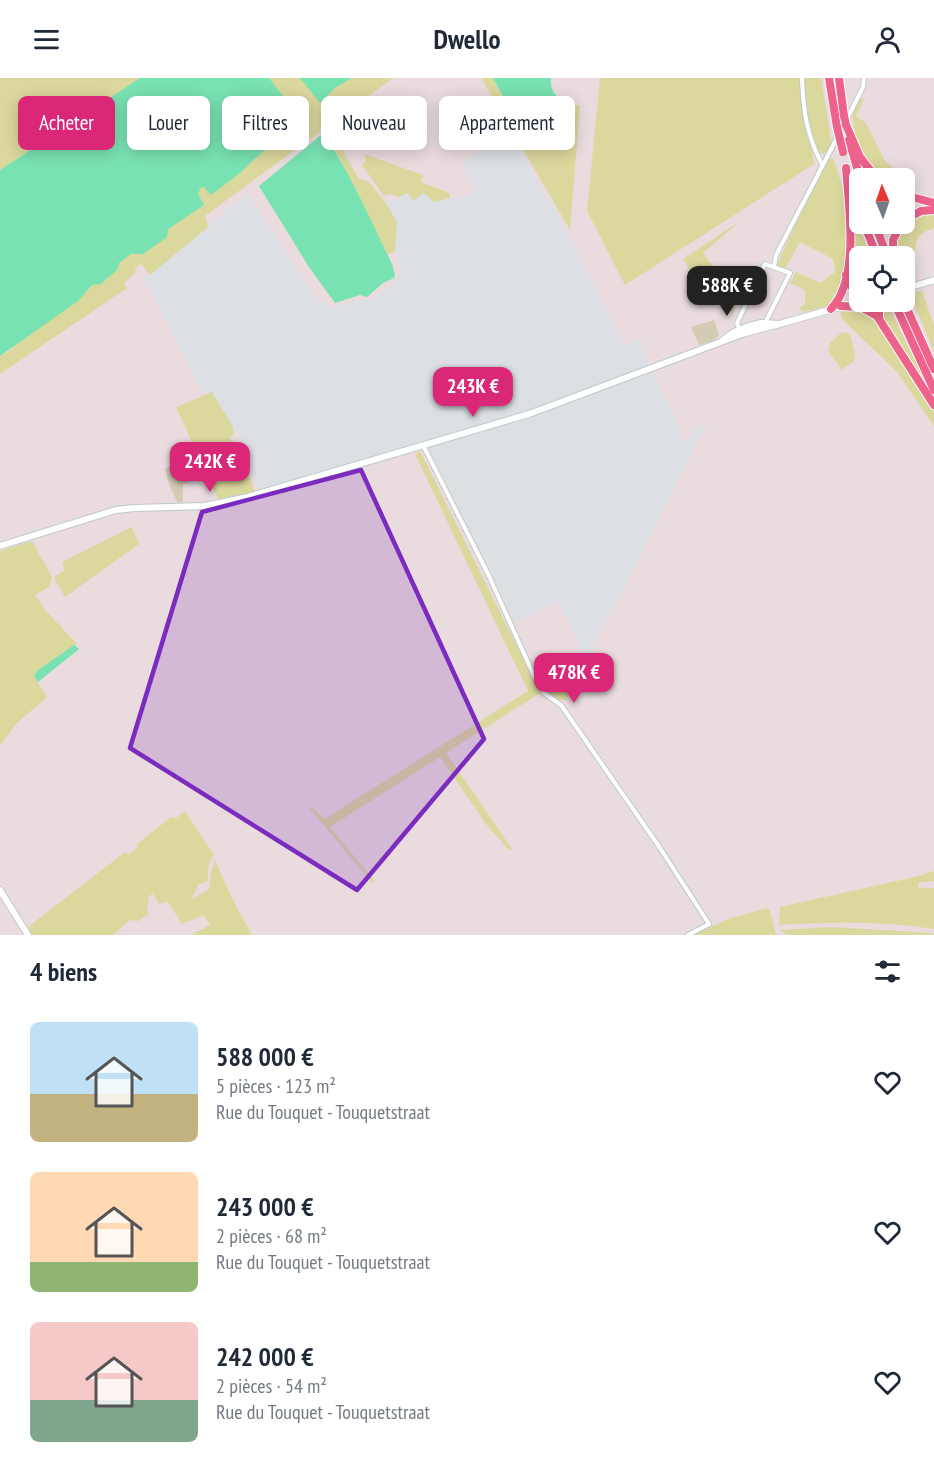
<!DOCTYPE html>
<html lang="fr">
<meta charset="utf-8">
<style>
:root{--surface:#fff;--page:#f2f2f3;--text:#1f2937;--muted:#747a83;--accent:#db2777}
body{margin:0;font-family:"PT Sans Narrow",sans-serif;background:var(--page);color:var(--text);height:100vh;display:flex;flex-direction:column;font-size:22px;white-space:nowrap}
*{box-sizing:border-box;margin:0}
p{font-size:20px;color:var(--muted)}
.icon{flex:none;width:33px;height:33px;fill:none;stroke:currentColor;stroke-width:2;stroke-linecap:round;stroke-linejoin:round}
.map{position:relative;height:857px;overflow:hidden}
.side{display:flex;flex-direction:column;background:var(--surface);flex:1}
.side>*{flex:none}
.top-card{position:absolute;left:18px;top:18px;width:600px;height:54px;display:flex;gap:12px}
.needle{width:39px;rotate:358deg}
.buttons{position:absolute;left:849px;top:90px;display:grid;gap:12px}
.buttons a{display:grid;place-items:center;width:66px;height:66px;border-radius:9px;background:var(--surface);box-shadow:0 3px 15px #0003;font-size:30px}
.price{position:absolute;translate:-50% -51px;padding:0 14px;border-radius:12px;background:var(--accent);color:#fff;font-size:20px;line-height:39px;filter:drop-shadow(0 2px 3px #0008)}
.price::after{content:'';position:absolute;left:50%;top:36px;width:18px;height:14px;margin-left:-9px;background:inherit;clip-path:polygon(0 0,100% 0,50% 100%)}
.price.selected{background:#222;color:#fff}
ul{padding:0;list-style:none}
li{display:flex;align-items:center;gap:18px;height:150px;padding:0 30px}
li span{display:grid;place-items:center;flex:none;width:168px;height:120px;border-radius:9px;color:#555}
li>.icon{margin-inline-start:auto}
span .icon{width:72px;height:72px;fill:#fffc;stroke-width:1}
li b{font-size:26px}
h2{display:flex;justify-content:space-between;align-items:center;height:72px;padding:0 30px;font-size:26px}
.chip{padding:0 21px;border-radius:9px;background:var(--surface);box-shadow:0 3px 15px #0003;font-size:21px;line-height:54px}
.chip.selected{background:var(--accent);color:#fff}
header{display:flex;justify-content:space-between;align-items:center;height:78px;padding:0 30px;background:var(--surface);font-size:27px;font-weight:700}
.map>svg:first-child{display:block}
.industrial{fill:#dcdfe3}
.green{fill:#dbd89e}
.cemetery{fill:#d2ccb5}
.water{fill:#79e2b2}
.lines{fill:none;stroke-linecap:round;stroke-linejoin:round}
.street-casing{stroke:#bec9ca;stroke-width:6}
.secondary-casing{stroke:#bec9ca;stroke-width:8}
.highway-casing{stroke:#fff;stroke-width:10}
.street{stroke:#fff;stroke-width:4}
.secondary{stroke:#fff;stroke-width:6}
.highway{stroke:#ee638b;stroke-width:8}
.highway-bridge-casing{stroke:#fff;stroke-width:10;stroke-linecap:butt}
.highway-bridge{stroke:#ee638b;stroke-width:8}
.marked{fill:#7b2cbf;fill-opacity:0.2;stroke:#7b2cbf;stroke-width:4.5;stroke-linejoin:round}
</style>
<header><svg class="icon" aria-label="menu" viewBox="0 0 24 24"><path d="M4 6h16M4 12h16M4 18h16"/></svg>Dwello<svg class="icon" aria-label="person" viewBox="0 0 24 24"><circle cx="12" cy="8" r="4"/><path d="M4 21q1-7 8-7t8 7"/></svg></header>
<div class="map">
<svg width="934" height="857" viewBox="0 0 934 857">
<rect width="100%" height="100%" fill="#eadcde"/>
<polygon class="industrial" points="508,54 569,157 625,267 639,261 652,294 686,366 695,348 705,349 588,578 583,573 558,523 516,545 426,364 259,413 241,362 212,315 205,317 144,201 247,115 317,221 331,229 374,220 394,205 399,194 399,180 395,174 397,144 386,125 408,115 424,115 434,124 476,115 462,86"/>
<g class="green">
<polygon points="0,0 393,0 205,138 208,149 150,197 141,186 134,191 137,193 124,205 127,210 0,296 0,278 16,269 0,275"/>
<polygon points="481,0 493,0 507,26 514,33 580,27 570,152"/>
<polygon points="600,0 801,0 804,18 804,0 821,0 832,68 829,73 822,76 818,73 809,53 814,86 625,207 587,133"/>
<polygon points="861,20 864,21 856,38 866,45 884,81 903,100 882,100 873,92 860,73 855,54 852,37"/>
<polygon points="329,56 332,56 336,61 359,101 368,103 386,125 397,144 395,174 387,176 340,81 327,60"/>
<polygon points="364,76 423,97 421,104 449,115 450,120 434,124 424,115 413,123 408,115 399,119 390,116 384,118 362,87 366,83"/>
<path d="M 833,80 C 850,121 854,188 831,227 L 803,234 L 799,230 L 805,226 L 805,212 L 790,205 L 796,194 L 820,205 L 835,194 L 833,181 L 800,164 L 785,191 L 777,187 L 794,149 L 829,81 Z"/>
<path d="M 850,122 L 870,178 L 860,178 L 859,214 C 841,199 849,145 850,122 Z"/>
<path d="M 934,136 L 934,150 C 912,157 917,167 914,185 L 909,183 L 914,203 L 906,205 L 905,201 L 904,178 L 895,178 C 894,153 909,137 934,136 Z"/>
<polygon points="737,145 737,146 703,175 738,222 732,236 716,206 703,209 694,199 683,181"/>
<polygon points="922,212 934,248 934,274 910,216"/>
<polygon points="882,224 887,224 934,323 885,244 880,235"/>
<polygon points="847,232 865,235 876,241 934,334 934,348 897,294 842,241 840,234"/>
<polygon points="842,254 850,256 855,275 854,283 842,292 828,273 830,265"/>
<polygon points="212,314 232,347 234,356 230,359 234,367 239,369 255,414 219,423 176,329"/>
<polygon points="420,373 538,610 542,614 446,675 512,771 509,772 486,746 440,679 330,749 374,802 373,806 310,731 311,728 324,741 528,613 415,376"/>
<polygon points="132,449 139,466 65,519 55,502 55,498 65,492 62,484"/>
<polygon points="32,463 52,499 49,509 35,517 46,533 77,566 37,593 34,598 47,619 17,645 0,667 0,473"/>
<polygon points="580,582 586,584 566,622 558,622 547,615 569,600"/>
<path d="M 185,733 L 214,777 C 207,784 208,792 208,803 L 198,807 L 192,821 L 209,811 L 211,794 L 215,781 C 225,807 238,832 252,857 L 191,857 L 210,847 L 204,837 L 182,846 L 168,824 L 159,826 L 153,816 L 149,818 L 147,830 L 149,836 L 138,843 L 130,842 L 113,857 L 32,857 L 28,849 L 125,774 L 128,777 L 138,770 L 136,767 L 171,739 L 176,740 Z"/>
<path d="M 934,793 L 934,803 L 918,805 L 919,810 L 934,810 L 934,851 C 883,843 831,844 779,847 L 780,829 L 915,799 Z"/>
<polygon points="767,830 770,833 776,857 694,857 728,841"/>
<polygon points="831,849 933,855 934,857 787,857 780,852"/>
</g>
<g class="cemetery">
<polygon points="714,242 719,257 715,262 699,267 691,249"/>
<polygon points="199,378 208,399 183,406 183,424 178,425 170,409 165,391 180,382"/>
</g>
<g class="water">
<polygon points="140,0 269,0 299,39 240,95 211,117 204,109 201,109 198,116 204,127 168,151 167,159 143,176 131,176 119,185 117,192 101,206 92,207 78,223 0,278 0,92"/>
<polygon points="300,0 352,0 336,9 320,25"/>
<path d="M 493,0 L 551,0 C 550,8 552,13 558,19 L 555,30 L 514,33 L 507,26 Z"/>
<path d="M 321,57 C 337,65 381,164 392,186 L 395,196 L 394,200 L 383,205 L 367,219 L 360,217 L 335,225 L 309,189 L 259,108 Z"/>
<polygon points="74,567 79,571 38,604 34,598 37,593"/>
</g>
<g class="lines">
<g class="street-casing">
<g id="street">
<path d="M 802,0 C 803,31 807,59 822,86"/>
<polyline points="846,43 863,9 864,0"/>
<polyline points="774,189 776,177 838,58"/>
<polyline points="740,253 737,245 765,186 790,195 765,245"/>
<polyline points="423,367 489,498 535,600 544,615 561,627 660,770 709,846 688,857"/>
</g>
</g>
<g class="secondary-casing">
<g id="secondary">
<polyline points="904,211 934,202"/>
<polyline points="723,262 734,254 749,248 761,245 780,246 860,223"/>
<polyline points="0,468 116,432 135,430 205,428 248,419 529,336 742,256 780,246"/>
<polyline points="0,812 28,857"/>
</g>
</g>
<g class="highway-casing">
<g id="highway">
<polyline points="829,0 837,49"/>
<polyline points="839,0 844,38"/>
<polyline points="846,47 860,79 876,100"/>
<polyline points="849,62 860,100"/>
<polyline points="851,105 860,133"/>
<polyline points="904,117 934,125"/>
<polyline points="904,142 921,133 934,132"/>
<polyline points="864,146 877,178"/>
<polyline points="875,146 887,178"/>
<polyline points="893,178 893,162 901,146"/>
<polyline points="846,197 851,208 860,216"/>
<polyline points="879,224 879,240"/>
<polyline points="894,224 934,312"/>
<polyline points="904,224 934,291"/>
<polyline points="841,228 861,229 877,238 934,327"/>
<path d="M 831,231 C 860,201 849,128 846,90"/>
</g>
</g>
<use href="#street" class="street"/>
<use href="#secondary" class="secondary"/>
<use href="#highway" class="highway"/>
<g class="highway-bridge-casing">
<g id="highway-bridge">
<polyline points="844,38 846,47"/>
<polyline points="837,49 843,74"/>
</g>
</g>
<use href="#highway-bridge" class="highway-bridge"/>
</g>
<path class="marked" d="M 361,392 L 484,661 L 357,812 L 130,670 L 202,434 Z"/>
</svg>
<div class="buttons">
<a><svg class="needle" viewBox="-14 -14 28 28"><path d="M0-13l5 13h-10z" fill="#e53935"/><path d="M0 13l5-13h-10z" fill="#747a83"/></svg></a>
<a><svg class="icon" aria-label="locate" viewBox="0 0 24 24"><circle cx="12" cy="12" r="6"/><path d="M12 2v4M12 18v4M2 12h4M18 12h4"/></svg></a>
</div>
<b class="price selected" style="left:727px;top:239px">588K €</b>
<b class="price" style="left:473px;top:340px">243K €</b>
<b class="price" style="left:210px;top:415px">242K €</b>
<b class="price" style="left:574px;top:626px">478K €</b>
<div class="top-card">
<a class="chip selected">Acheter</a>
<a class="chip">Louer</a>
<a class="chip">Filtres</a>
<a class="chip">Nouveau</a>
<a class="chip">Appartement</a>
</div>
</div>
<section class="side">
<h2>4 biens<svg class="icon" aria-label="filters" viewBox="0 0 24 24"><path d="M4 7h16M4 17h16"/><circle cx="9" cy="7" r="2"/><circle cx="15" cy="17" r="2"/></svg></h2>
<ul>
<li><span style="background:linear-gradient(#bfe0f5 60%,#c2b280 0)"><svg class="icon" aria-label="home" viewBox="0 0 24 24"><path d="M3 11l9-7 9 7M6 9v11h12V9"/></svg></span><div><b>588 000 €</b><p>5 pièces · 123 m²</p><p>Rue du Touquet - Touquetstraat</p></div><svg class="icon" aria-label="heart" viewBox="0 0 24 24"><path d="M12 20l-8-8c-3-5 5-10 8-4 3-6 11-1 8 4z"/></svg></li>
<li><span style="background:linear-gradient(#ffd9b3 75%,#8fb573 0)"><svg class="icon" aria-label="home" viewBox="0 0 24 24"><path d="M3 11l9-7 9 7M6 9v11h12V9"/></svg></span><div><b>243 000 €</b><p>2 pièces · 68 m²</p><p>Rue du Touquet - Touquetstraat</p></div><svg class="icon" aria-label="heart" viewBox="0 0 24 24"><path d="M12 20l-8-8c-3-5 5-10 8-4 3-6 11-1 8 4z"/></svg></li>
<li><span style="background:linear-gradient(#f6c9c9 65%,#7fa58c 0)"><svg class="icon" aria-label="home" viewBox="0 0 24 24"><path d="M3 11l9-7 9 7M6 9v11h12V9"/></svg></span><div><b>242 000 €</b><p>2 pièces · 54 m²</p><p>Rue du Touquet - Touquetstraat</p></div><svg class="icon" aria-label="heart" viewBox="0 0 24 24"><path d="M12 20l-8-8c-3-5 5-10 8-4 3-6 11-1 8 4z"/></svg></li>
</ul>
</section>
